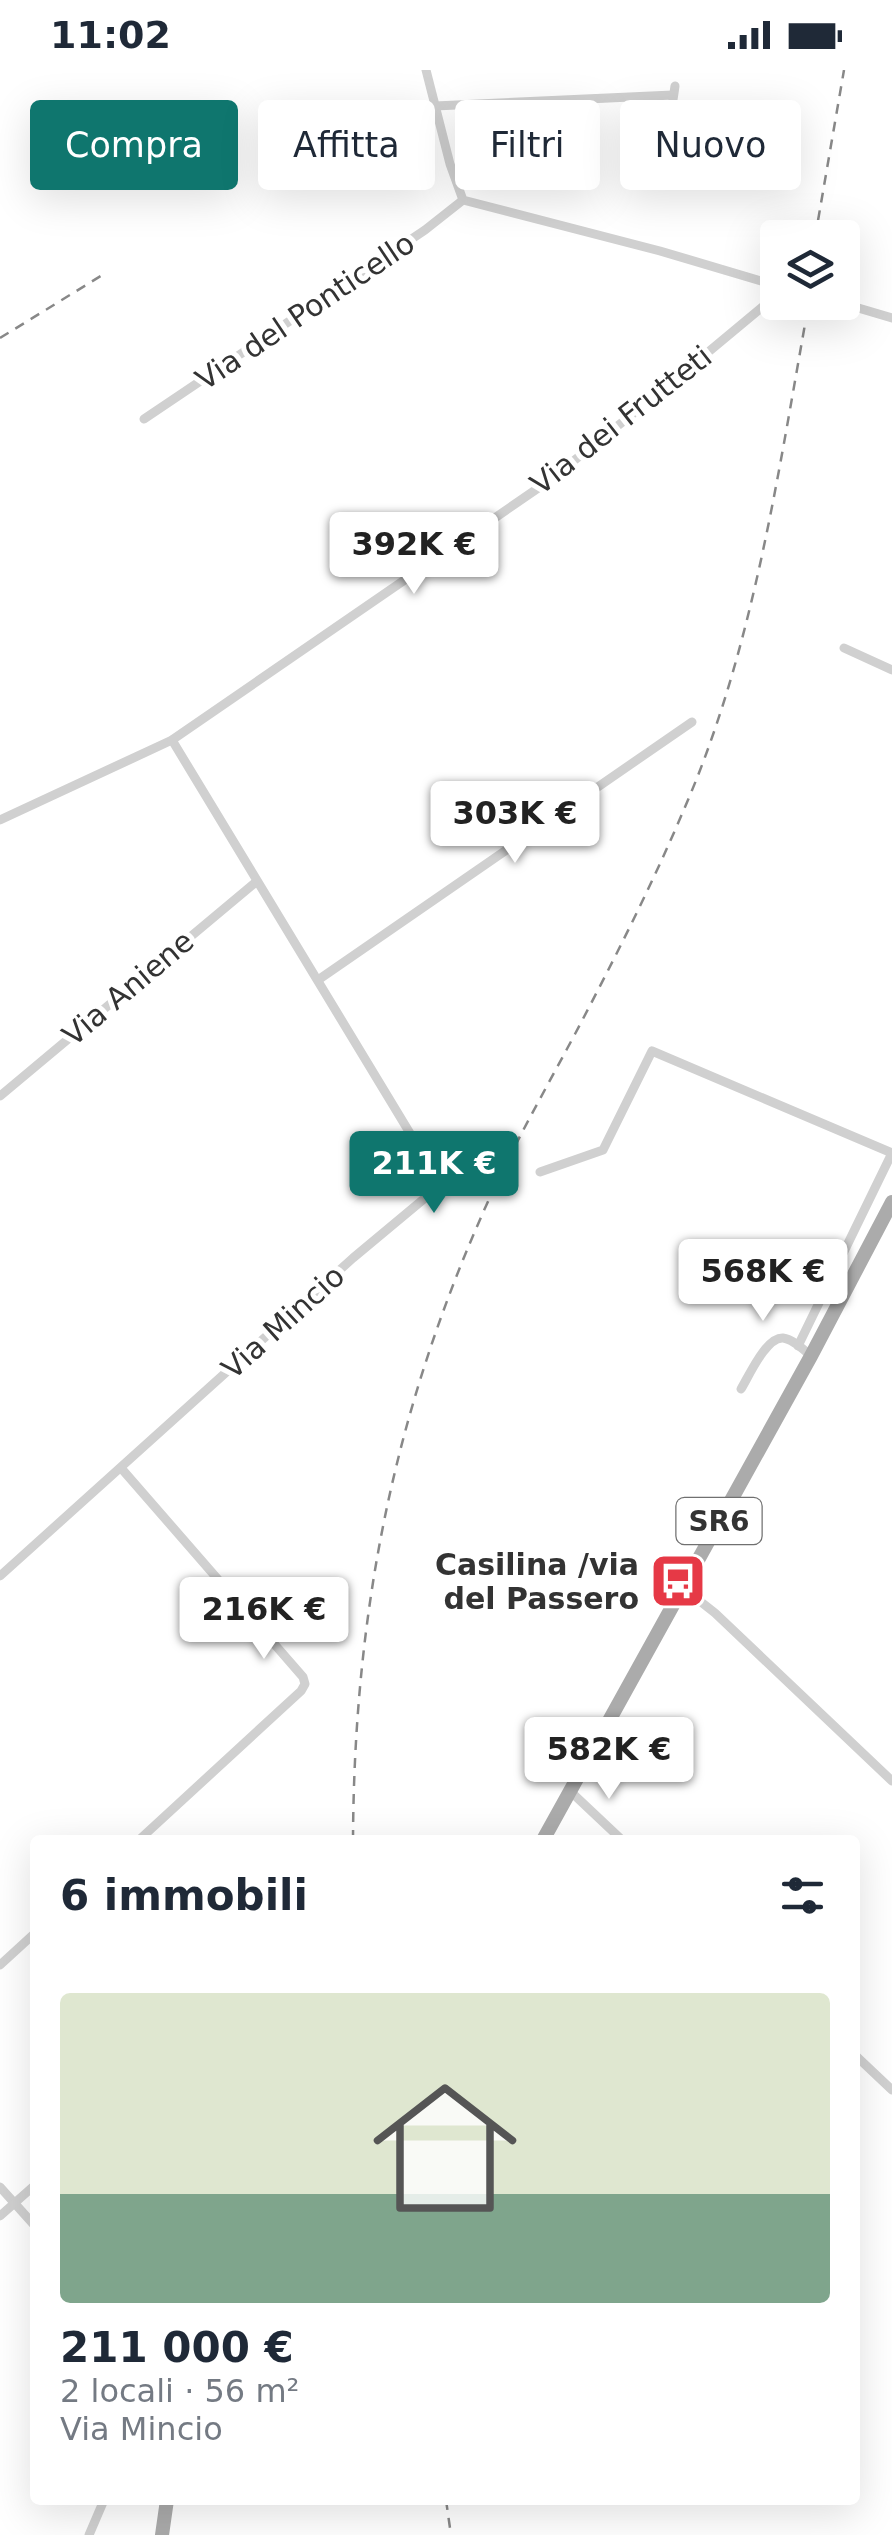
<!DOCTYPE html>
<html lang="it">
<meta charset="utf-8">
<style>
:root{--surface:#fff;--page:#f2f2f3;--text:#1f2937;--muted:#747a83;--line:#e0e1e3;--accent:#0f766e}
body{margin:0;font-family:"DejaVu Sans",sans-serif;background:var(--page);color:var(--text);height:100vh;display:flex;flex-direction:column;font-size:38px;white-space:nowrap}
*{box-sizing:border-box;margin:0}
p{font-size:32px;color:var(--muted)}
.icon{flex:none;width:55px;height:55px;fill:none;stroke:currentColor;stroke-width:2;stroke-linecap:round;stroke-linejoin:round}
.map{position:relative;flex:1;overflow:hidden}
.side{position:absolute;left:30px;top:1765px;width:830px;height:670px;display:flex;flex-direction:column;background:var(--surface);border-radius:10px;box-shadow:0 10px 40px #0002}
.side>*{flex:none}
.banner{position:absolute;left:30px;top:30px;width:832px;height:90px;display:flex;gap:20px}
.controls{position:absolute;left:760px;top:150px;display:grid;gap:20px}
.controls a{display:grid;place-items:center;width:100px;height:100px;border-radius:10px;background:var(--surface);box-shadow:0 10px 40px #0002;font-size:50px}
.price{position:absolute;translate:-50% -85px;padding:0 22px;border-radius:10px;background:#fff;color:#222;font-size:32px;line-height:65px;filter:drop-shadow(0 2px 5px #0008)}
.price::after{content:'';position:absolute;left:50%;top:60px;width:30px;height:22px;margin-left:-15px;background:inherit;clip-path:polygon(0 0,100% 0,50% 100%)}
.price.current{background:var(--accent);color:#fff}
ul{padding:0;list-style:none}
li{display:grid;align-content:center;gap:20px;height:530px;padding:0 30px}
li+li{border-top:2px solid var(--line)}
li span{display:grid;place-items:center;height:310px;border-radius:10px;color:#555}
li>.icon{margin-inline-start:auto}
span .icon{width:180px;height:180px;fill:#fffc;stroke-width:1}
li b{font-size:42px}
h2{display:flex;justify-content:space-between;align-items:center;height:120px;padding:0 30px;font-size:42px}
.tag{padding:0 35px;border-radius:10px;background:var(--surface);box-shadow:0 10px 40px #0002;font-size:35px;line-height:90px}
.tag.current{background:var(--accent);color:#fff}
.status{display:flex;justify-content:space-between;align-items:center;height:70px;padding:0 50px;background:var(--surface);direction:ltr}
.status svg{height:28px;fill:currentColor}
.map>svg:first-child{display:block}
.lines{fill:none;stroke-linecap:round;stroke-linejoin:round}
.street{stroke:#d0d0d0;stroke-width:9}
.primary{stroke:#ababab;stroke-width:14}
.rail{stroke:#888;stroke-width:2.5;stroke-dasharray:10 8;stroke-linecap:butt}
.labels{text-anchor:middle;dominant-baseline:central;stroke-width:10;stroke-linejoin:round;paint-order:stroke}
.shield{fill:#fff;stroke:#707070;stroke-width:2.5}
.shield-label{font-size:28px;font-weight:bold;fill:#333}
.street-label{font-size:30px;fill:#333;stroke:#fff}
.poi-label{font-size:30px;font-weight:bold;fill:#333;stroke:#fff;text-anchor:end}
</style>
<div class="status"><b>11:02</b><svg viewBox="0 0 49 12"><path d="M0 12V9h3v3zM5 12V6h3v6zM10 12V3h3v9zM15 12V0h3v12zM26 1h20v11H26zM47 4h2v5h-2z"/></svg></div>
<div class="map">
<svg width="892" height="2465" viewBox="0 0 892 2465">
<rect width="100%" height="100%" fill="#fff"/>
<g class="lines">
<g class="street">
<polyline points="426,0 450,94 463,130 660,181 778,216"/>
<polyline points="435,36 673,25"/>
<polyline points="664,91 675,16"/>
<polyline points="838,232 892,248"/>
<polyline points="144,349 425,160 463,130"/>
<polyline points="844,578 892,600"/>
<polyline points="0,750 172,670 547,412 659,323 778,224"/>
<polyline points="318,910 692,652"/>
<polyline points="0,1026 256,812"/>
<polyline points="540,1102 603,1080 652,981 892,1083"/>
<polyline points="798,1276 892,1083"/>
<path d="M 741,1319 C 749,1306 766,1267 783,1268 C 793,1269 804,1280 811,1286"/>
<polyline points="121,1398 303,1607 305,1614 301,1621 139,1770"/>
<path d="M 0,1506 L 353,1188 L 425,1128 C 434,1118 434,1105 428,1093 L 172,670"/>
<polyline points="682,1517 715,1543 892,1711"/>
<polyline points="570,1721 622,1770"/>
<polyline points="0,1895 35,1863"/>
<polyline points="855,1985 892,2020"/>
<polyline points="0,2117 35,2156"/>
<polyline points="0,2146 35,2115"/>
<polyline points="89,2465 104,2430"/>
</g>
<g class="primary">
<polyline points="543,1770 811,1286 892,1132"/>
<polyline points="162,2465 167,2430"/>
</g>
<g class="rail">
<polyline points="815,168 844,0"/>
<polyline points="0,268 104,204"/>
<path d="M 353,1770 C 354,1548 392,1349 482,1145 C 509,1083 543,1024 575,964 C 614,890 652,815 685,737 C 754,577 778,403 809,232"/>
<polyline points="446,2430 451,2465"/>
</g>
</g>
<defs>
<g id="bus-square" transform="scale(2.875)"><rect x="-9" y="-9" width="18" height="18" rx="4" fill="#e63946" stroke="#fff"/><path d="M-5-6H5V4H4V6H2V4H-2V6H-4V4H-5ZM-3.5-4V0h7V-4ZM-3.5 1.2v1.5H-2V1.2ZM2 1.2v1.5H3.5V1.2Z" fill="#fff"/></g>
</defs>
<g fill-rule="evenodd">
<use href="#bus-square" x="678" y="1511"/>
</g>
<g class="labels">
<rect class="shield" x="676.5" y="1428" width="85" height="46" rx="8"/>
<g class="shield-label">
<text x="719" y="1451">SR6</text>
</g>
<g class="street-label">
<text transform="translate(305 241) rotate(-34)">Via del Ponticello</text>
<text transform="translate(621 350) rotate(-38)">Via dei Frutteti</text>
<text transform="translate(128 918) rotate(-40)">Via Aniene</text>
<text transform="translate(283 1252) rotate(-42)">Via Mincio</text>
</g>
<g class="poi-label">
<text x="639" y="1494">Casilina /via<tspan x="639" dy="34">del Passero</tspan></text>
</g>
</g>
</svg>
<div class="controls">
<a><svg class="icon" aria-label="layers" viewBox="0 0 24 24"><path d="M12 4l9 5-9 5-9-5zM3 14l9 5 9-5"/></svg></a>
</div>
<b class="price" style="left:414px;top:527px">392K €</b>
<b class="price" style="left:515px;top:796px">303K €</b>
<b class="price current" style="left:434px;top:1146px">211K €</b>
<b class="price" style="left:763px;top:1254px">568K €</b>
<b class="price" style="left:264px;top:1592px">216K €</b>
<b class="price" style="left:609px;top:1732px">582K €</b>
<div class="banner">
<a class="tag current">Compra</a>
<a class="tag">Affitta</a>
<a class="tag">Filtri</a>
<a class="tag">Nuovo</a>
</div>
<section class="side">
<h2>6 immobili<svg class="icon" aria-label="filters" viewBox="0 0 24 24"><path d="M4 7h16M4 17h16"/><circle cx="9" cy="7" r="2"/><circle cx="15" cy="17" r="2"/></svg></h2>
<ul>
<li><span style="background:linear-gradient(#dfe7d0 65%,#7fa58c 0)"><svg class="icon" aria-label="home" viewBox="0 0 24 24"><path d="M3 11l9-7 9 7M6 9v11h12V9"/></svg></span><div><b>211 000 €</b><p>2 locali · 56 m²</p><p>Via Mincio</p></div></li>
</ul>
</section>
</div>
